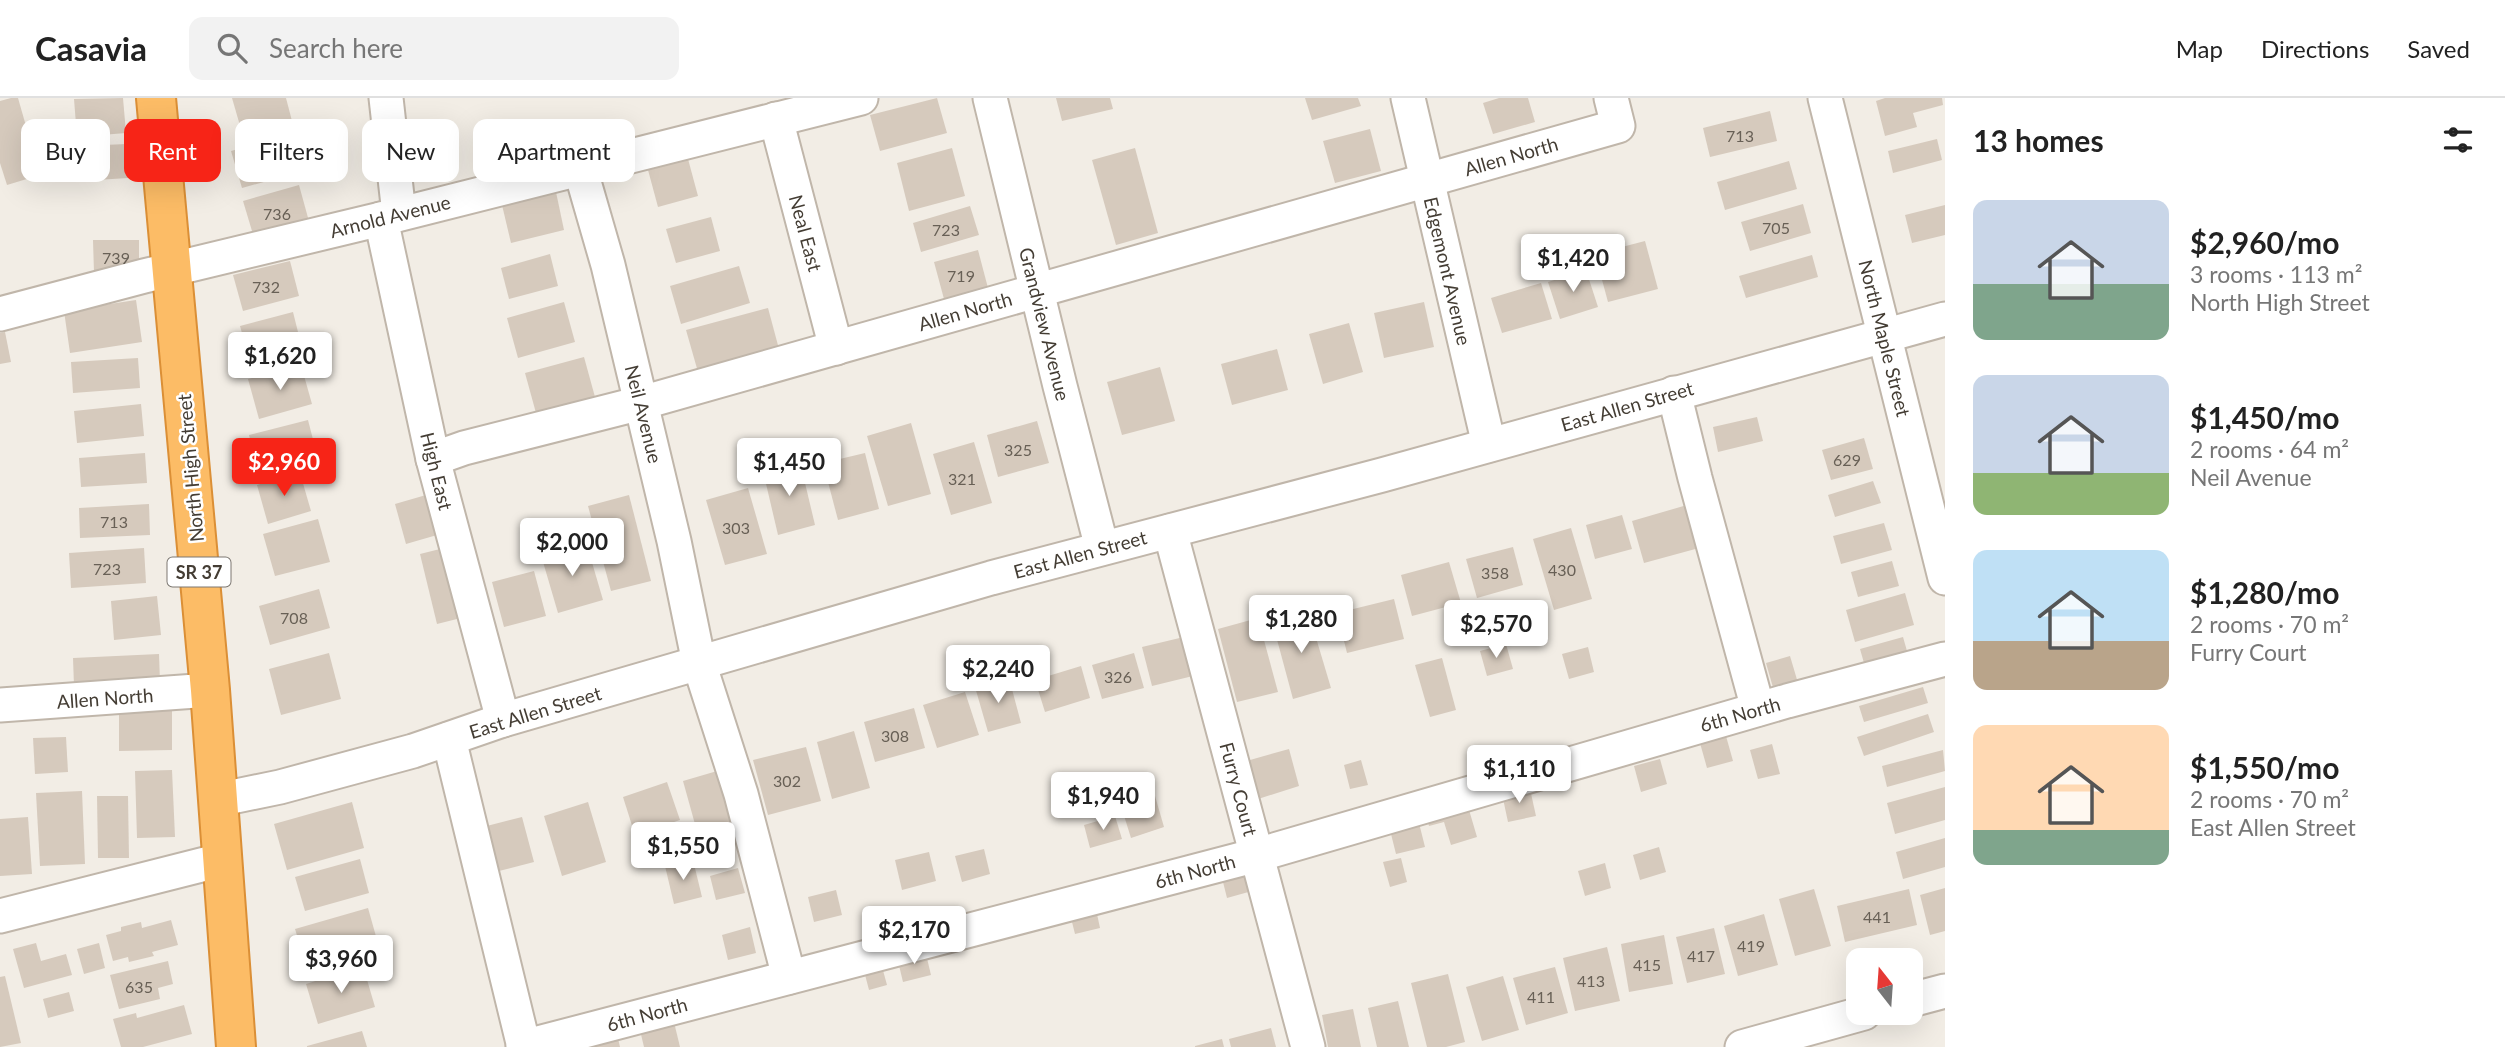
<!DOCTYPE html>
<meta charset="utf-8">
<style>
:root{--surface:#fff;--page:#f2f2f2;--text:#222;--muted:#767676;--line:#e0e0e0;--accent:#f72417}
body{margin:0;font-family:Lato,sans-serif;background:var(--page);color:var(--text);height:100vh;display:flex;flex-direction:column;font-size:26px;white-space:nowrap}
*{box-sizing:border-box;margin:0}
p{font-size:23px;color:var(--muted)}
.icon{flex:none;width:38px;height:38px;fill:none;stroke:currentColor;stroke-width:2;stroke-linecap:round;stroke-linejoin:round}
.map{position:relative;flex:1;overflow:hidden}
.drawer{display:flex;flex-direction:column;background:var(--surface);width:560px}
.drawer>*{flex:none}
.banner{position:absolute;left:21px;top:21px;width:665px;height:63px;display:flex;gap:14px}
.needle{width:46px;rotate:343deg}
.controls{position:absolute;left:1846px;top:850px;display:grid;gap:14px}
.controls a{display:grid;place-items:center;width:77px;height:77px;border-radius:14px;background:var(--surface);box-shadow:0 7px 28px #0002;font-size:35px}
.price{position:absolute;translate:-50% -60px;padding:0 16px;border-radius:7px;background:#fff;color:#222;font-size:23px;line-height:46px;filter:drop-shadow(0 2px 4px #0008)}
.price::after{content:'';position:absolute;left:50%;top:42px;width:21px;height:16px;margin-left:-10px;background:inherit;clip-path:polygon(0 0,100% 0,50% 100%)}
.price.selected{background:var(--accent);color:#fff}
ul{padding:0;list-style:none}
li{display:flex;align-items:center;gap:21px;height:175px;padding:0 28px}
li span{display:grid;place-items:center;flex:none;width:196px;height:140px;border-radius:14px;color:#555}
li>.icon{margin-inline-start:auto}
span .icon{width:84px;height:84px;fill:#fffc;stroke-width:1}
li b{font-size:30px}
h2{display:flex;justify-content:space-between;align-items:center;height:84px;padding:0 28px;font-size:30px}
.tag{padding:0 24px;border-radius:14px;background:var(--surface);box-shadow:0 7px 28px #0002;font-size:24px;line-height:63px}
.tag.selected{background:var(--accent);color:#fff}
header{display:flex;align-items:center;gap:42px;box-sizing:border-box;height:98px;padding:0 35px;background:var(--surface);border-bottom:2px solid var(--line)}
header strong{font-size:33px}
nav{display:flex;gap:38px;margin-inline-start:auto;font-size:24px}
.search{width:490px;height:63px;background:var(--page);display:flex;align-items:center;gap:18px;box-sizing:border-box;padding:0 24px;border-radius:14px;color:var(--muted);font-size:26px}
main{display:flex;flex:1;min-height:0}
.map>svg:first-child{display:block}
.building{fill:#d6cabd}
.lines{fill:none;stroke-linecap:round;stroke-linejoin:round}
.minor-casing{stroke:#c0b6aa;stroke-width:37}
.highway-casing{stroke:#db8f36;stroke-width:42}
.minor{stroke:#fff;stroke-width:33}
.highway{stroke:#fcbc66;stroke-width:38}
.labels{text-anchor:middle;dominant-baseline:central;stroke-width:5;stroke-linejoin:round;paint-order:stroke}
.number-label{font-size:16px;fill:#686056}
.shield{fill:#fff;stroke:#7c7771;stroke-width:2}
.shield-label{font-size:18px;font-weight:bold;fill:#443d34}
.street-label{font-size:19px;fill:#443d34;stroke:#fff}
</style>
<header>
<strong>Casavia</strong>
<div class="search"><svg class="icon" aria-label="search" viewBox="0 0 24 24"><circle cx="10" cy="10" r="6"/><path d="M15 15l6 6"/></svg>Search here</div>
<nav><a>Map</a><a>Directions</a><a>Saved</a></nav>
</header>
<main>
<div class="map">
<svg width="1945" height="949" viewBox="0 0 1945 949">
<rect width="100%" height="100%" fill="#f2ede5"/>
<g class="building">
<polygon points="11,0 18,0 40,77 7,87 0,65 0,3"/>
<polygon points="123,0 126,35 77,39 74,1"/>
<polygon points="232,0 286,0 292,23 243,38"/>
<polygon points="937,0 947,35 880,53 870,17"/>
<polygon points="1056,0 1110,0 1113,11 1062,23"/>
<polygon points="1305,0 1358,0 1361,8 1312,22"/>
<polygon points="1499,0 1528,0 1535,24 1493,36 1483,5"/>
<polygon points="1885,0 1942,0 1943,7 1913,15 1917,29 1885,38 1876,3"/>
<polygon points="1770,13 1777,43 1710,59 1703,30"/>
<polygon points="1370,31 1381,73 1335,85 1323,43"/>
<polygon points="285,38 296,75 242,90 231,53"/>
<polygon points="1937,41 1942,62 1893,75 1888,53"/>
<polygon points="127,46 128,80 81,83 79,48"/>
<polygon points="952,50 965,98 909,113 897,65"/>
<polygon points="1135,50 1158,135 1116,147 1092,62"/>
<polygon points="688,61 698,98 658,109 648,72"/>
<polygon points="1789,63 1797,91 1725,112 1717,84"/>
<polygon points="299,87 310,127 255,143 243,103"/>
<polygon points="556,94 564,132 511,145 502,107"/>
<polygon points="1803,106 1811,135 1750,153 1741,124"/>
<polygon points="1945,107 1945,137 1912,145 1905,117"/>
<polygon points="970,108 979,137 921,154 913,125"/>
<polygon points="711,119 720,153 676,165 666,131"/>
<polygon points="93,142 139,142 139,175 94,175"/>
<polygon points="1645,143 1658,191 1608,204 1595,156"/>
<polygon points="978,152 988,190 944,201 934,164"/>
<polygon points="550,156 558,188 509,201 501,170"/>
<polygon points="1812,157 1818,179 1746,200 1739,178"/>
<polygon points="290,163 299,198 243,213 233,177"/>
<polygon points="739,168 750,205 681,226 670,188"/>
<polygon points="1586,172 1598,209 1560,221 1548,184"/>
<polygon points="1541,185 1552,221 1502,235 1491,200"/>
<polygon points="136,202 142,244 70,255 64,213"/>
<polygon points="564,204 575,244 518,260 507,220"/>
<polygon points="1424,204 1434,249 1384,260 1374,215"/>
<polygon points="768,210 779,251 698,274 686,232"/>
<polygon points="293,214 302,250 250,264 240,228"/>
<polygon points="1349,225 1363,274 1323,286 1309,236"/>
<polygon points="5,234 11,264 0,266 0,235"/>
<polygon points="1277,251 1288,292 1232,307 1221,266"/>
<polygon points="584,259 595,299 536,315 525,275"/>
<polygon points="138,260 140,290 73,295 71,264"/>
<polygon points="301,267 312,306 259,321 248,281"/>
<polygon points="1160,269 1175,323 1122,337 1107,284"/>
<polygon points="141,306 144,338 77,345 74,313"/>
<polygon points="1757,319 1763,343 1718,354 1713,329"/>
<polygon points="308,322 317,357 258,373 249,337"/>
<polygon points="1037,323 1049,365 998,379 987,337"/>
<polygon points="911,325 931,396 888,408 867,338"/>
<polygon points="1864,340 1873,371 1831,382 1822,352"/>
<polygon points="974,344 992,405 951,417 933,356"/>
<polygon points="145,355 147,385 81,389 79,360"/>
<polygon points="865,355 879,411 838,422 823,365"/>
<polygon points="800,364 815,427 778,437 763,373"/>
<polygon points="300,375 311,413 268,426 257,387"/>
<polygon points="1873,383 1881,405 1835,419 1828,397"/>
<polygon points="748,390 767,456 725,467 706,402"/>
<polygon points="426,397 437,437 406,446 395,406"/>
<polygon points="629,397 651,483 611,493 588,408"/>
<polygon points="149,406 150,437 80,440 79,410"/>
<polygon points="1687,407 1699,450 1644,465 1632,423"/>
<polygon points="1622,417 1632,451 1595,461 1586,427"/>
<polygon points="318,421 330,464 275,478 263,436"/>
<polygon points="1884,425 1892,452 1841,466 1833,438"/>
<polygon points="1571,430 1592,501 1554,512 1533,441"/>
<polygon points="586,444 603,502 558,515 541,457"/>
<polygon points="452,448 469,518 437,526 420,456"/>
<polygon points="1513,449 1523,487 1477,500 1466,461"/>
<polygon points="144,450 146,485 71,490 69,455"/>
<polygon points="1892,463 1899,488 1858,499 1851,474"/>
<polygon points="1449,464 1461,505 1412,518 1401,477"/>
<polygon points="534,473 546,518 504,529 492,484"/>
<polygon points="319,491 330,530 270,547 259,508"/>
<polygon points="1905,495 1914,527 1855,544 1846,512"/>
<polygon points="157,498 161,537 114,542 111,503"/>
<polygon points="1394,501 1404,541 1347,555 1337,515"/>
<polygon points="1308,513 1331,590 1293,601 1272,523"/>
<polygon points="1258,520 1278,594 1237,604 1218,531"/>
<polygon points="1188,538 1197,577 1152,588 1142,549"/>
<polygon points="1903,539 1911,567 1868,579 1860,551"/>
<polygon points="1506,546 1513,571 1487,578 1480,553"/>
<polygon points="1588,549 1594,574 1569,581 1562,556"/>
<polygon points="329,555 341,601 281,617 269,571"/>
<polygon points="1134,555 1144,590 1102,601 1092,567"/>
<polygon points="159,556 160,584 74,588 73,560"/>
<polygon points="1790,558 1798,585 1774,593 1766,565"/>
<polygon points="1442,560 1456,612 1430,619 1415,567"/>
<polygon points="1081,568 1090,600 1045,614 1035,582"/>
<polygon points="1009,580 1021,625 988,634 975,589"/>
<polygon points="1923,589 1928,605 1864,624 1859,608"/>
<polygon points="965,594 979,637 937,650 923,607"/>
<polygon points="172,610 172,652 119,653 119,612"/>
<polygon points="914,610 925,650 875,664 864,624"/>
<polygon points="1928,616 1934,634 1864,658 1857,639"/>
<polygon points="854,633 870,690 832,701 817,644"/>
<polygon points="1726,638 1733,663 1707,670 1700,645"/>
<polygon points="66,639 68,674 35,676 33,640"/>
<polygon points="1772,646 1780,676 1758,681 1750,652"/>
<polygon points="806,649 821,703 768,717 753,662"/>
<polygon points="1289,651 1299,688 1255,702 1243,664"/>
<polygon points="1943,652 1945,673 1887,689 1882,668"/>
<polygon points="1660,661 1667,686 1641,694 1634,668"/>
<polygon points="1361,662 1368,687 1350,691 1344,667"/>
<polygon points="724,671 739,724 698,737 683,683"/>
<polygon points="172,672 175,739 137,740 135,673"/>
<polygon points="667,684 680,722 635,737 623,699"/>
<polygon points="1945,689 1945,722 1895,736 1887,705"/>
<polygon points="1530,691 1536,718 1508,724 1502,696"/>
<polygon points="82,693 85,766 40,768 36,695"/>
<polygon points="97,698 128,698 129,760 98,760"/>
<polygon points="1155,698 1164,729 1131,740 1121,708"/>
<polygon points="352,704 364,750 287,772 274,726"/>
<polygon points="588,704 606,764 562,778 544,718"/>
<polygon points="1467,705 1477,739 1451,747 1444,724 1429,728 1426,717"/>
<polygon points="1115,718 1122,741 1090,750 1084,727"/>
<polygon points="28,719 32,776 0,778 0,721"/>
<polygon points="522,719 534,764 491,775 479,730"/>
<polygon points="1418,721 1425,749 1396,756 1389,728"/>
<polygon points="1945,740 1945,769 1903,781 1896,754"/>
<polygon points="1659,749 1666,774 1640,782 1633,757"/>
<polygon points="984,751 990,776 962,784 955,758"/>
<polygon points="929,754 936,783 902,792 895,762"/>
<polygon points="1401,760 1407,784 1390,789 1383,764"/>
<polygon points="360,761 369,795 305,813 295,779"/>
<polygon points="693,762 702,799 674,806 665,768"/>
<polygon points="1605,765 1611,790 1585,798 1578,773"/>
<polygon points="1246,766 1252,793 1227,800 1220,772"/>
<polygon points="738,770 745,795 716,802 710,778"/>
<polygon points="1945,790 1945,833 1930,837 1920,797"/>
<polygon points="1814,791 1831,848 1795,858 1779,801"/>
<polygon points="1909,791 1917,827 1845,844 1837,808"/>
<polygon points="836,792 842,817 814,824 808,799"/>
<polygon points="1094,802 1100,830 1075,836 1068,808"/>
<polygon points="368,810 379,849 307,870 295,831"/>
<polygon points="1764,816 1778,867 1738,878 1724,828"/>
<polygon points="171,822 178,847 152,854 154,858 129,864 128,859 113,863 106,837 121,833 121,829 141,824 142,830"/>
<polygon points="750,829 756,855 728,862 722,837"/>
<polygon points="1714,830 1725,876 1687,885 1676,839"/>
<polygon points="1664,837 1673,886 1629,894 1621,846"/>
<polygon points="36,845 41,863 66,856 72,877 24,890 13,851"/>
<polygon points="99,845 105,870 84,876 77,851"/>
<polygon points="1607,849 1620,903 1575,913 1563,860"/>
<polygon points="925,852 931,877 903,884 897,859"/>
<polygon points="168,863 173,886 158,890 160,901 119,911 110,877"/>
<polygon points="881,865 887,887 869,892 863,869"/>
<polygon points="363,868 375,909 318,926 306,886"/>
<polygon points="1555,869 1568,915 1526,927 1513,880"/>
<polygon points="1448,876 1465,944 1446,949 1427,949 1411,885"/>
<polygon points="5,878 21,945 0,949 0,879"/>
<polygon points="1503,878 1519,932 1482,943 1466,889"/>
<polygon points="69,894 74,913 48,920 43,901"/>
<polygon points="1398,903 1409,949 1377,949 1368,910"/>
<polygon points="184,907 192,936 143,949 121,949 113,921 136,915 137,920"/>
<polygon points="1353,911 1361,949 1328,949 1322,917"/>
<polygon points="673,920 680,949 644,949 639,928"/>
<polygon points="1271,930 1276,949 1231,949 1229,941"/>
<polygon points="616,932 620,949 584,949"/>
<polygon points="362,933 367,949 307,949 307,948"/>
<polygon points="1222,941 1224,949 1195,949 1195,948"/>
</g>
<g class="lines">
<g class="minor-casing">
<g id="minor">
<polyline points="386,0 399,116"/>
<polyline points="990,0 1060,288 1102,450"/>
<polyline points="1408,0 1489,347"/>
<polyline points="1825,0 1945,480"/>
<polyline points="776,21 836,250"/>
<polyline points="580,70 608,167 674,443 699,565 741,696 789,879"/>
<polyline points="381,121 433,361 503,622"/>
<polyline points="0,216 144,178 381,121 861,0"/>
<polyline points="1674,295 1695,380 1758,611"/>
<polyline points="433,361 464,350 641,305 1618,28 1611,0"/>
<polyline points="1170,433 1308,949"/>
<polyline points="0,607 210,592"/>
<polyline points="449,641 524,949"/>
<polyline points="217,702 280,689 413,653 503,622 991,480 1382,377 1945,221"/>
<polyline points="0,818 221,762"/>
<polyline points="1911,902 1945,893"/>
<polyline points="523,949 1257,757 1787,603 1945,561"/>
<polyline points="1742,949 1864,915"/>
</g>
</g>
<g class="highway-casing">
<polyline id="highway" points="156,0 210,592 236,949"/>
</g>
<use href="#minor" class="minor"/>
<use href="#highway" class="highway"/>
</g>
<g class="labels">
<g class="number-label">
<text x="1740" y="37">713</text>
<text x="277" y="115">736</text>
<text x="1776" y="129">705</text>
<text x="946" y="131">723</text>
<text x="116" y="159">739</text>
<text x="961" y="177">719</text>
<text x="266" y="188">732</text>
<text x="1018" y="351">325</text>
<text x="1847" y="361">629</text>
<text x="962" y="380">321</text>
<text x="114" y="423">713</text>
<text x="736" y="429">303</text>
<text x="107" y="470">723</text>
<text x="1562" y="471">430</text>
<text x="1495" y="474">358</text>
<text x="294" y="519">708</text>
<text x="1118" y="578">326</text>
<text x="895" y="637">308</text>
<text x="787" y="682">302</text>
<text x="1877" y="818">441</text>
<text x="1751" y="847">419</text>
<text x="1701" y="857">417</text>
<text x="1647" y="866">415</text>
<text x="1591" y="882">413</text>
<text x="139" y="888">635</text>
<text x="1541" y="898">411</text>
</g>
<rect class="shield" x="167.5" y="459.5" width="63" height="29" rx="5"/>
<g class="shield-label">
<text x="199" y="474">SR 37</text>
</g>
<g class="street-label">
<text transform="translate(1511 58) rotate(-16)">Allen North</text>
<text transform="translate(390 118) rotate(-14)">Arnold Avenue</text>
<text transform="translate(806 135) rotate(75)">Neal East</text>
<text transform="translate(1448 173) rotate(77)">Edgemont Avenue</text>
<text transform="translate(965 213) rotate(-16)">Allen North</text>
<text transform="translate(1045 226) rotate(76)">Grandview Avenue</text>
<text transform="translate(1885 240) rotate(76)">North Maple Street</text>
<text transform="translate(1627 308) rotate(-16)">East Allen Street</text>
<text transform="translate(644 316) rotate(76)">Neil Avenue</text>
<text transform="translate(190 370) rotate(-95)">North High Street</text>
<text transform="translate(437 373) rotate(76)">High East</text>
<text transform="translate(1080 456) rotate(-15)">East Allen Street</text>
<text transform="translate(105 600) rotate(-4)">Allen North</text>
<text transform="translate(535 614) rotate(-17)">East Allen Street</text>
<text transform="translate(1740 616) rotate(-16)">6th North</text>
<text transform="translate(1239 691) rotate(75)">Furry Court</text>
<text transform="translate(1195 773) rotate(-15)">6th North</text>
<text transform="translate(647 916) rotate(-15)">6th North</text>
</g>
</g>
</svg>
<div class="controls">
<a><svg class="needle" viewBox="-14 -14 28 28"><path d="M0-13l5 13h-10z" fill="#e53935"/><path d="M0 13l5-13h-10z" fill="#767676"/></svg></a>
</div>
<b class="price" style="left:1573px;top:196px">$1,420</b>
<b class="price" style="left:280px;top:294px">$1,620</b>
<b class="price selected" style="left:284px;top:400px">$2,960</b>
<b class="price" style="left:789px;top:400px">$1,450</b>
<b class="price" style="left:572px;top:480px">$2,000</b>
<b class="price" style="left:1301px;top:557px">$1,280</b>
<b class="price" style="left:1496px;top:562px">$2,570</b>
<b class="price" style="left:998px;top:607px">$2,240</b>
<b class="price" style="left:1519px;top:707px">$1,110</b>
<b class="price" style="left:1103px;top:734px">$1,940</b>
<b class="price" style="left:683px;top:784px">$1,550</b>
<b class="price" style="left:914px;top:868px">$2,170</b>
<b class="price" style="left:341px;top:897px">$3,960</b>
<div class="banner">
<a class="tag">Buy</a>
<a class="tag selected">Rent</a>
<a class="tag">Filters</a>
<a class="tag">New</a>
<a class="tag">Apartment</a>
</div>
</div>
<section class="drawer">
<h2>13 homes<svg class="icon" aria-label="filters" viewBox="0 0 24 24"><path d="M4 7h16M4 17h16"/><circle cx="9" cy="7" r="2"/><circle cx="15" cy="17" r="2"/></svg></h2>
<ul>
<li><span style="background:linear-gradient(#c9d6e8 60%,#7fa58c 0)"><svg class="icon" aria-label="home" viewBox="0 0 24 24"><path d="M3 11l9-7 9 7M6 9v11h12V9"/></svg></span><div><b>$2,960/mo</b><p>3 rooms · 113 m²</p><p>North High Street</p></div></li>
<li><span style="background:linear-gradient(#c9d6e8 70%,#8fb573 0)"><svg class="icon" aria-label="home" viewBox="0 0 24 24"><path d="M3 11l9-7 9 7M6 9v11h12V9"/></svg></span><div><b>$1,450/mo</b><p>2 rooms · 64 m²</p><p>Neil Avenue</p></div></li>
<li><span style="background:linear-gradient(#bfe0f5 65%,#b9a48a 0)"><svg class="icon" aria-label="home" viewBox="0 0 24 24"><path d="M3 11l9-7 9 7M6 9v11h12V9"/></svg></span><div><b>$1,280/mo</b><p>2 rooms · 70 m²</p><p>Furry Court</p></div></li>
<li><span style="background:linear-gradient(#ffd9b3 75%,#7fa58c 0)"><svg class="icon" aria-label="home" viewBox="0 0 24 24"><path d="M3 11l9-7 9 7M6 9v11h12V9"/></svg></span><div><b>$1,550/mo</b><p>2 rooms · 70 m²</p><p>East Allen Street</p></div></li>
</ul>
</section>
</main>
